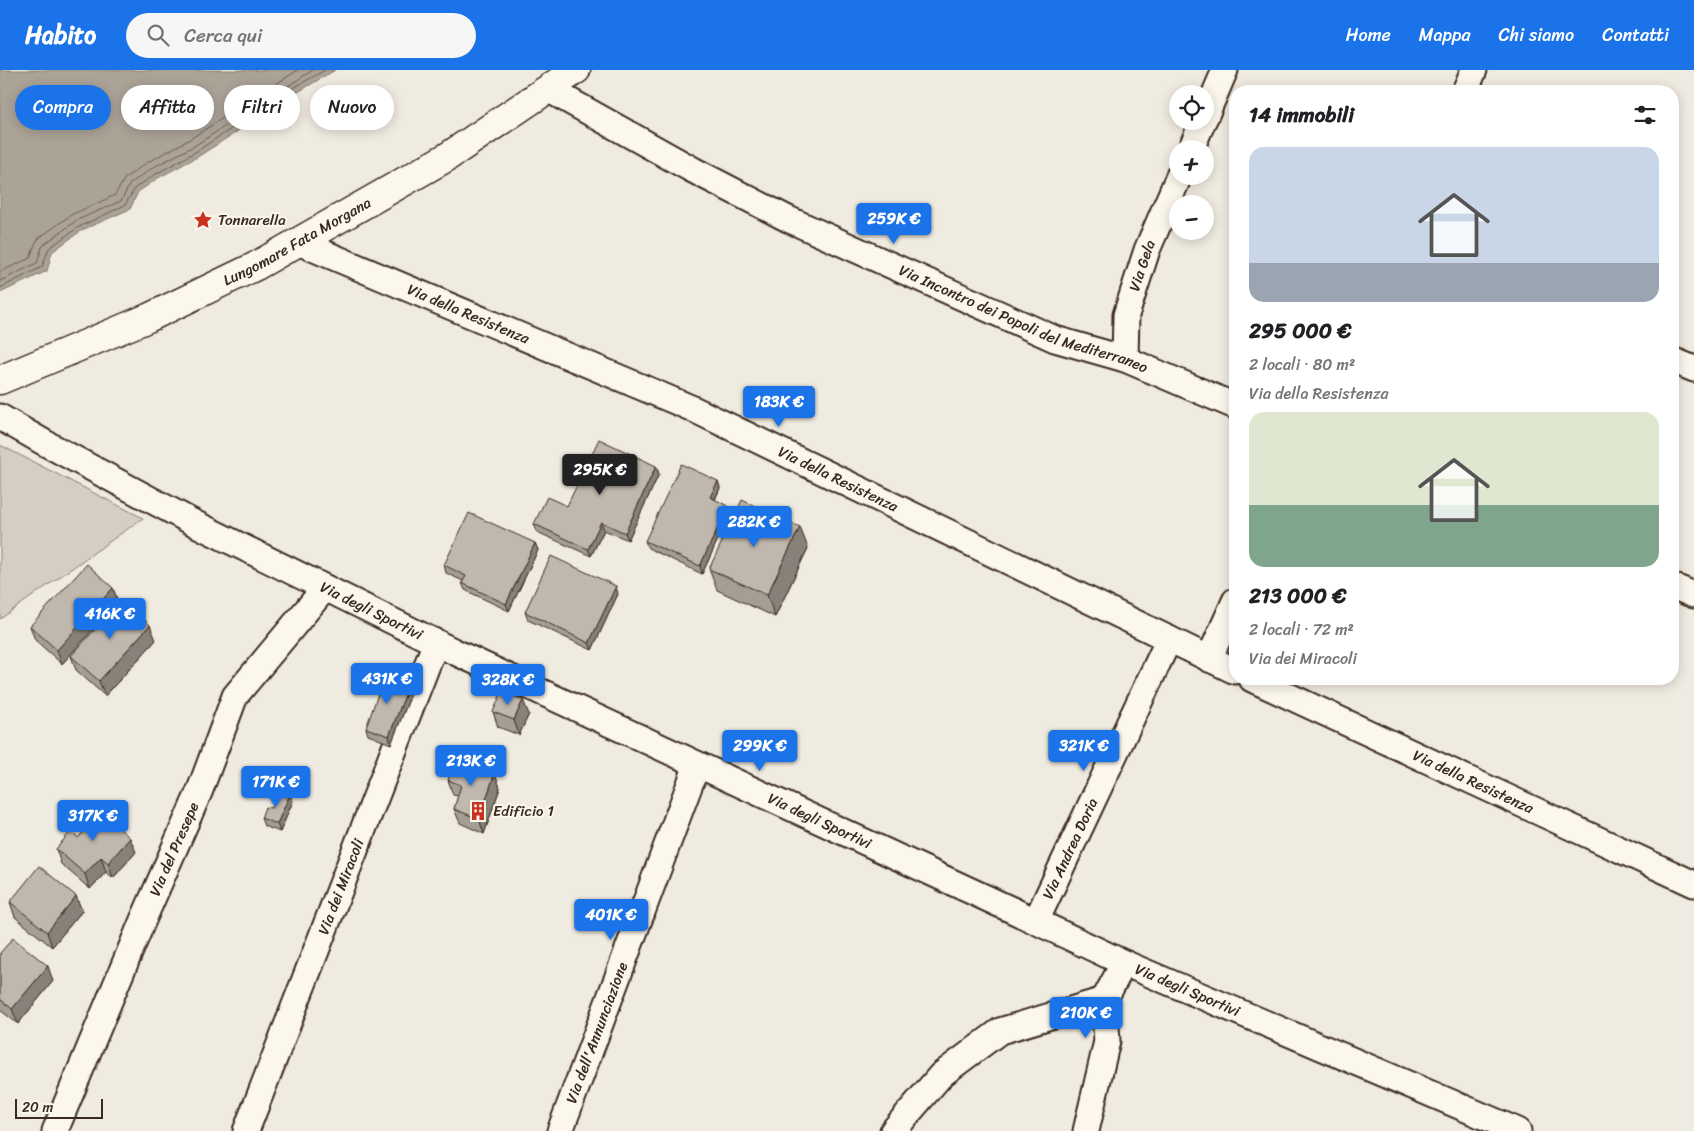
<!DOCTYPE html>
<html lang="it">
<meta charset="utf-8">
<style>
:root{--surface:#fff;--page:#f6f6f6;--text:#202124;--muted:#757577;--accent:#1a73e8}
body{margin:0;font-family:Sriracha,sans-serif;background:var(--page);color:var(--text);height:100vh;display:flex;flex-direction:column;font-size:19px;white-space:nowrap}
*{box-sizing:border-box;margin:0}
p{font-size:16px;color:var(--muted)}
.icon{flex:none;width:28px;height:28px;fill:none;stroke:currentColor;stroke-width:2;stroke-linecap:round;stroke-linejoin:round}
.map{position:relative;flex:1;overflow:hidden}
.sheet{position:absolute;left:1229px;top:15px;width:450px;height:600px;display:flex;flex-direction:column;background:var(--surface);border-radius:20px;box-shadow:0 2px 12px #0003}
.sheet>*{flex:none}
.guide{position:absolute;left:15px;top:15px;width:475px;height:45px;display:flex;gap:10px}
.tools{position:absolute;left:1169px;top:15px;display:grid;gap:10px}
.tools a{display:grid;place-items:center;width:45px;height:45px;border-radius:50%;background:var(--surface);box-shadow:0 2px 12px #0003;font-size:25px}
.scale{position:absolute;left:15px;bottom:12px;width:88px;box-sizing:border-box;padding-left:5px;border:2px solid #3b2a1e;border-top:0;font-size:14px;line-height:18px;white-space:nowrap;color:#3b2a1e;-webkit-text-stroke:4px #fbf7ec;paint-order:stroke}
.price{position:absolute;translate:-50% -42px;padding:0 11px;border-radius:5px;background:var(--accent);color:#fff;font-size:16px;line-height:32px;filter:drop-shadow(0 1px 2px #0008)}
.price::after{content:'';position:absolute;left:50%;top:30px;width:15px;height:11px;margin-left:-8px;background:inherit;clip-path:polygon(0 0,100% 0,50% 100%)}
.price.active{background:#222;color:#fff}
ul{padding:0;list-style:none}
li{display:grid;align-content:center;gap:10px;height:265px;padding:0 20px}
li span{display:grid;place-items:center;height:155px;border-radius:15px;color:#555}
li>.icon{margin-inline-start:auto}
span .icon{width:90px;height:90px;fill:#fffc;stroke-width:1}
li b{font-size:21px}
h2{display:flex;justify-content:space-between;align-items:center;height:60px;padding:0 20px;font-size:21px}
.tag{padding:0 18px;border-radius:22px;background:var(--surface);box-shadow:0 2px 12px #0003;font-size:18px;line-height:45px}
.tag.active{background:var(--accent);color:#fff}
header{display:flex;align-items:center;gap:30px;box-sizing:border-box;height:70px;padding:0 25px;background:var(--accent);color:#fff}
header strong{font-size:24px}
nav{display:flex;gap:28px;margin-inline-start:auto;font-size:18px}
.search{width:350px;height:45px;background:var(--page);display:flex;align-items:center;gap:12px;box-sizing:border-box;padding:0 18px;border-radius:28px;color:var(--muted);font-size:19px}
.map>svg:first-child{display:block}
.green{fill:#d5cec3;stroke:#887c70}
.water{fill:#aca397;stroke:#7f7367}
.lines{fill:none;stroke-linecap:round;stroke-linejoin:round}
.shore{stroke:#685a4e;stroke-width:1}
.minor-casing{stroke:#3b2a1e;stroke-width:29}
.tertiary-casing{stroke:#3b2a1e;stroke-width:31}
.minor{stroke:#fbf7ec;stroke-width:25}
.tertiary{stroke:#fbf7ec;stroke-width:28}
.wall{fill:#a59e95;stroke:#3b2a1e}
.shaded-wall{fill:#868179;stroke:#3b2a1e}
.building{fill:#c0b8ad;stroke:#3b2a1e}
.labels{text-anchor:middle;dominant-baseline:central;stroke-width:4;stroke-linejoin:round;paint-order:stroke}
.poi-label{font-size:15px;fill:#3b2a1e;stroke:#fbf7ec;text-anchor:start}
.street-label{font-size:15px;fill:#3b2a1e;stroke:#fbf7ec}
</style>
<header>
<strong>Habito</strong>
<div class="search"><svg class="icon" aria-label="search" viewBox="0 0 24 24"><circle cx="10" cy="10" r="6"/><path d="M15 15l6 6"/></svg>Cerca qui</div>
<nav><a>Home</a><a>Mappa</a><a>Chi siamo</a><a>Contatti</a></nav>
</header>
<div class="map">
<svg width="1694" height="1061" viewBox="0 0 1694 1061">
<rect width="100%" height="100%" fill="#f0ebe0"/>
<filter id="ink" filterUnits="userSpaceOnUse"><feTurbulence type="fractalNoise" baseFrequency=".02" numOctaves="2"/><feDisplacementMap in="SourceGraphic" scale="10" xChannelSelector="R" yChannelSelector="G"/><feConvolveMatrix kernelMatrix="1 2 1 2 8 2 1 2 1" color-interpolation-filters="sRGB"/></filter>
<g filter="url(#ink)">
<polygon class="green" points="0,375 143,448 0,549"/>
<polygon class="water" points="0,0 335,0 298,22 199,86 158,108 138,122 130,139 82,160 52,182 47,201 0,223"/>
<g class="lines">
<g class="shore">
<polyline points="0,202 30,188 35,174 39,168 71,145 115,125 125,108 148,92 190,69 298,0"/>
<polyline points="0,211 37,193 42,177 46,173 77,150 121,131 130,114 152,98 194,76 313,0"/>
<polyline points="0,218 42,197 49,178 79,157 125,135 135,118 156,104 197,81 295,17 325,0"/>
</g>
<g class="minor-casing">
<g id="minor">
<path id="s1" d="M 548,19 L 693,100 L 788,149 L 1055,269 L 1125,289 L 1235,336"/>
<polyline points="1465,21 1474,0"/>
<polyline points="1205,47 1225,0"/>
<polyline points="1191,79 1203,51"/>
<path id="s2" d="M 298,172 L 691,338 L 1235,601"/>
<path id="s3" d="M 1125,289 L 1126,245 L 1147,180 L 1179,106"/>
<polyline points="1672,290 1694,299"/>
<path id="s4" d="M 0,347 L 45,373 L 196,454 L 455,582 L 1012,840 L 1124,893 L 1518,1061"/>
<polyline points="1672,516 1694,525"/>
<polyline points="1209,589 1235,531"/>
<path id="s5" d="M 1252,609 L 1694,814"/>
<path id="s6" d="M 1036,851 L 1169,569"/>
<path id="s7" d="M 55,1061 L 143,850 L 200,720 L 235,626 L 325,518"/>
<path id="s8" d="M 246,1061 L 436,572"/>
<path id="s9" d="M 560,1061 L 697,695"/>
<polyline points="893,1061 941,1005 1000,961 1104,930"/>
<polyline points="1086,1061 1107,971 1104,930 1124,893"/>
</g>
</g>
<g class="tertiary-casing">
<g id="tertiary">
<path id="s10" d="M 0,310 L 148,248 L 256,196 L 447,87 L 576,0"/>
</g>
</g>
<use href="#minor" class="minor"/>
<use href="#tertiary" class="tertiary"/>
</g>
<g class="wall">
<polygon points="656,396 659,404 628,470 604,460 591,486 537,462 534,454 567,436"/>
<polygon points="718,411 720,418 715,430 730,443 702,504 648,478 645,471"/>
<polygon points="535,473 538,480 509,541 465,520 462,513 463,511 446,503 444,495"/>
<polygon points="808,478 775,547 717,520 709,499"/>
<polygon points="113,518 118,532 62,594 35,570 30,556"/>
<polygon points="618,524 592,580 528,550 525,542"/>
<polygon points="156,570 105,626 76,600 71,586"/>
<polygon points="412,622 391,674 368,665 366,658"/>
<polygon points="493,642 529,644 519,665 498,657"/>
<polygon points="495,703 500,718 484,764 460,753 454,739 458,726 453,725 448,710"/>
<polygon points="290,724 293,731 280,762 264,756 261,748 271,738"/>
<polygon points="80,755 136,782 113,808 106,802 90,819 61,794 56,779 78,768 83,763"/>
<polygon points="76,826 82,841 52,877 15,847 10,832"/>
<polygon points="0,883 53,911 18,954 0,940"/>
</g>
<g class="shaded-wall">
<polygon points="656,396 659,404 628,470 625,463"/>
<polygon points="718,411 720,418 712,435 710,427"/>
<polygon points="728,436 730,443 702,504 700,496"/>
<polygon points="601,452 604,460 591,486 588,479"/>
<polygon points="800,457 808,478 775,547 767,525"/>
<polygon points="535,473 538,480 509,541 506,534"/>
<polygon points="616,516 618,524 592,580 589,573"/>
<polygon points="113,518 118,532 62,594 57,580"/>
<polygon points="150,555 156,570 105,626 99,611"/>
<polygon points="409,615 412,622 391,674 389,666"/>
<polygon points="523,630 529,644 519,665 514,650"/>
<polygon points="495,703 500,718 484,764 479,749"/>
<polygon points="290,724 293,731 280,762 277,754"/>
<polygon points="130,768 136,782 113,808 108,793"/>
<polygon points="101,787 106,802 90,819 85,804"/>
<polygon points="76,826 82,841 52,877 47,862"/>
<polygon points="48,896 53,911 18,954 12,939"/>
</g>
<g class="building">
<polygon points="599,369 656,396 625,463 601,452 588,479 534,454 547,427 567,436"/>
<polygon points="681,394 718,411 710,427 728,436 700,496 645,471"/>
<polygon points="742,430 800,457 767,525 709,499"/>
<polygon points="469,443 535,473 506,534 462,513 466,506 444,495"/>
<polygon points="551,486 616,516 589,573 525,542"/>
<polygon points="87,494 113,518 57,580 30,556"/>
<polygon points="122,530 150,555 99,611 71,586"/>
<polygon points="385,604 409,615 389,666 366,658"/>
<polygon points="502,621 523,630 514,650 493,642"/>
<polygon points="456,689 495,703 479,749 454,739 461,715 448,710"/>
<polygon points="280,719 290,724 277,754 261,748 265,737 271,738"/>
<polygon points="96,737 130,768 108,793 101,787 85,804 56,779 71,761 78,768 85,760 80,755"/>
<polygon points="39,796 76,826 47,862 10,832"/>
<polygon points="13,868 48,896 12,939 0,929 0,883"/>
</g>
</g>
<defs>
<g id="sight-bare" transform="scale(1.5)"><path d="M0-6L1.8-2.2L6-1.7L2.9 1.2L3.7 5.4L0 3.3L-3.7 5.4L-2.9 1.2L-6-1.7L-1.8-2.2Z" fill="#c8321e" stroke="#fbf7ec" stroke-width="2.5" paint-order="stroke"/></g>
<g id="building-bare" transform="scale(1.5)"><path d="M-4-6H4V6H1V3H-1V6H-4ZM-2.5-4.3h1.7v1.8h-1.7ZM.8-4.3h1.7v1.8H.8ZM-2.5-1h1.7V.8h-1.7ZM.8-1h1.7V.8H.8Z" fill="#c8321e" stroke="#fbf7ec" stroke-width="2.5" paint-order="stroke"/></g>
</defs>
<g fill-rule="evenodd">
<use href="#sight-bare" x="203" y="150"/>
<use href="#building-bare" x="478" y="741"/>
</g>
<g class="labels">
<g class="poi-label">
<text x="218" y="150">Tonnarella</text>
<text x="493" y="741">Edificio 1</text>
</g>
<g class="street-label">
<text stroke="none"><textPath href="#s10" startOffset="328">Lungomare Fata Morgana</textPath></text>
<text stroke="none"><textPath href="#s3" startOffset="96">Via Gela</textPath></text>
<text stroke="none"><textPath href="#s2" startOffset="185">Via della Resistenza</textPath></text>
<text stroke="none"><textPath href="#s1" startOffset="529">Via Incontro dei Popoli del Mediterraneo</textPath></text>
<text stroke="none"><textPath href="#s2" startOffset="590">Via della Resistenza</textPath></text>
<text stroke="none"><textPath href="#s4" startOffset="419">Via degli Sportivi</textPath></text>
<text stroke="none"><textPath href="#s5" startOffset="244">Via della Resistenza</textPath></text>
<text stroke="none"><textPath href="#s4" startOffset="914">Via degli Sportivi</textPath></text>
<text stroke="none"><textPath href="#s6" startOffset="80">Via Andrea Doria</textPath></text>
<text stroke="none"><textPath href="#s7" startOffset="306">Via del Presepe</textPath></text>
<text stroke="none"><textPath href="#s8" startOffset="262">Via dei Miracoli</textPath></text>
<text stroke="none"><textPath href="#s4" startOffset="1319">Via degli Sportivi</textPath></text>
<text stroke="none"><textPath href="#s9" startOffset="105">Via dell'Annunciazione</textPath></text>
</g>
</g>
</svg>
<div class="tools">
<a><svg class="icon" aria-label="locate" viewBox="0 0 24 24"><circle cx="12" cy="12" r="6"/><path d="M12 2v4M12 18v4M2 12h4M18 12h4"/></svg></a>
<a>+</a>
<a>−</a>
</div>
<div class="scale">20 m</div>
<b class="price" style="left:894px;top:175px">259K €</b>
<b class="price" style="left:779px;top:358px">183K €</b>
<b class="price active" style="left:600px;top:426px">295K €</b>
<b class="price" style="left:754px;top:478px">282K €</b>
<b class="price" style="left:110px;top:570px">416K €</b>
<b class="price" style="left:387px;top:635px">431K €</b>
<b class="price" style="left:508px;top:636px">328K €</b>
<b class="price" style="left:760px;top:702px">299K €</b>
<b class="price" style="left:1084px;top:702px">321K €</b>
<b class="price" style="left:471px;top:717px">213K €</b>
<b class="price" style="left:276px;top:738px">171K €</b>
<b class="price" style="left:93px;top:772px">317K €</b>
<b class="price" style="left:611px;top:871px">401K €</b>
<b class="price" style="left:1086px;top:969px">210K €</b>
<div class="guide">
<a class="tag active">Compra</a>
<a class="tag">Affitta</a>
<a class="tag">Filtri</a>
<a class="tag">Nuovo</a>
</div>
<section class="sheet">
<h2>14 immobili<svg class="icon" aria-label="filters" viewBox="0 0 24 24"><path d="M4 7h16M4 17h16"/><circle cx="9" cy="7" r="2"/><circle cx="15" cy="17" r="2"/></svg></h2>
<ul>
<li><span style="background:linear-gradient(#c9d6e8 75%,#9aa5b1 0)"><svg class="icon" aria-label="home" viewBox="0 0 24 24"><path d="M3 11l9-7 9 7M6 9v11h12V9"/></svg></span><div><b>295 000 €</b><p>2 locali · 80 m²</p><p>Via della Resistenza</p></div></li>
<li><span style="background:linear-gradient(#dfe7d0 60%,#7fa58c 0)"><svg class="icon" aria-label="home" viewBox="0 0 24 24"><path d="M3 11l9-7 9 7M6 9v11h12V9"/></svg></span><div><b>213 000 €</b><p>2 locali · 72 m²</p><p>Via dei Miracoli</p></div></li>
</ul>
</section>
</div>
